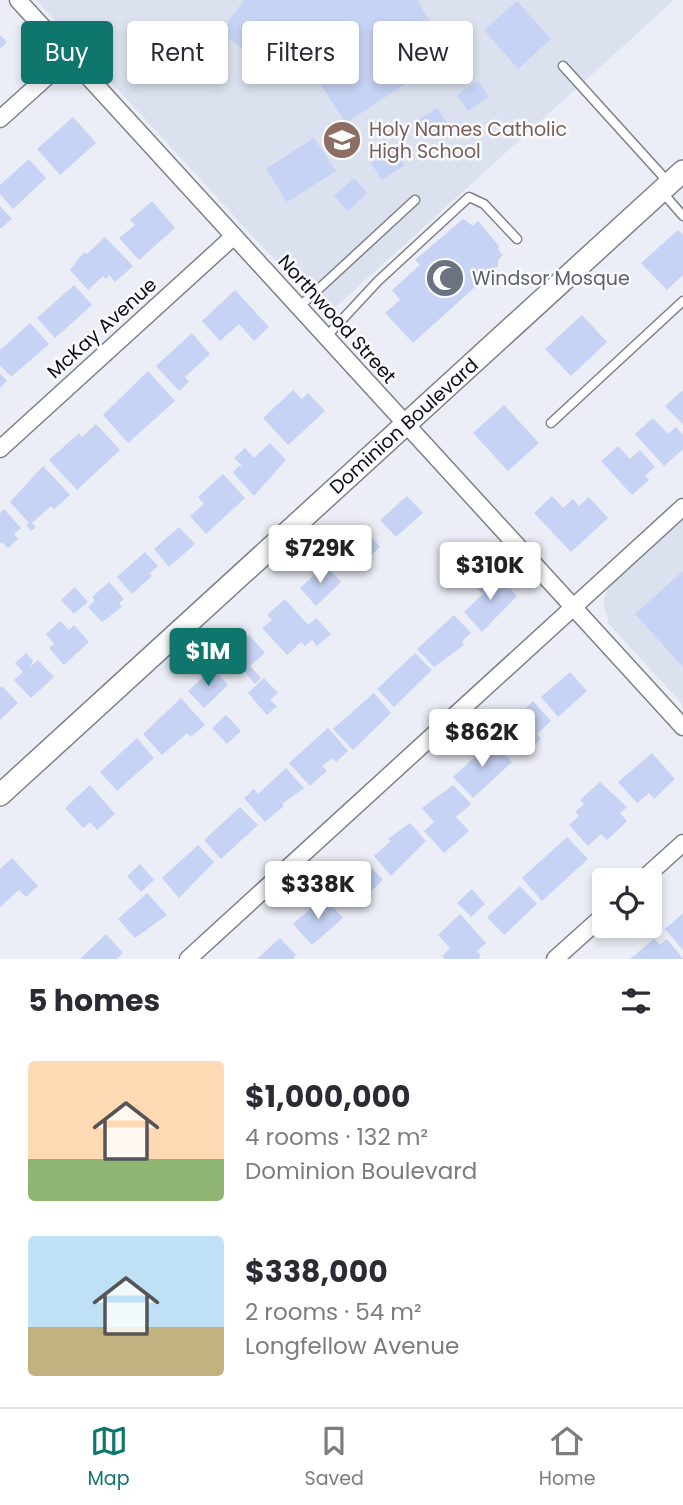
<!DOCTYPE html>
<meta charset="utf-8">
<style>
:root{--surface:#fff;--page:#f2f2f3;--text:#2b2b33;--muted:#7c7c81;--line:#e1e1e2;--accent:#0f766e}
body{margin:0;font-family:Poppins,sans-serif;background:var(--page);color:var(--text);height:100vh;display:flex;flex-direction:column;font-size:26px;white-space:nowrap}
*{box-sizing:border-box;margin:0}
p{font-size:23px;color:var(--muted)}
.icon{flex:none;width:38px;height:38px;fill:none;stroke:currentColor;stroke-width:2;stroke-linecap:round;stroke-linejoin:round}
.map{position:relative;height:959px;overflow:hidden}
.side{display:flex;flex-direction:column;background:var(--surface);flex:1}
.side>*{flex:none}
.hud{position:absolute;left:21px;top:21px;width:642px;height:63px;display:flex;gap:14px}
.tools{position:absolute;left:592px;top:868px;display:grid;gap:14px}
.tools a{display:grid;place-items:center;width:70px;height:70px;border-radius:7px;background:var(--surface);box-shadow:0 4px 10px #0003;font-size:35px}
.price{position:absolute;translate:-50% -60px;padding:0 16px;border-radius:7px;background:#fff;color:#222;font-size:23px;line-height:46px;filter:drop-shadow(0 2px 4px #0008)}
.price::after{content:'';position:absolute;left:50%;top:42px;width:21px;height:16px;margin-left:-10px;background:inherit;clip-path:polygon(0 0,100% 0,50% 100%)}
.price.selected{background:var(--accent);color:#fff}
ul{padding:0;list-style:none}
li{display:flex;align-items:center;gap:21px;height:175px;padding:0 28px}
li span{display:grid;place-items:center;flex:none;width:196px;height:140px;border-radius:7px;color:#555}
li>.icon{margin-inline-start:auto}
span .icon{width:84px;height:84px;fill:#fffc;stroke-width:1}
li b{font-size:30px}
h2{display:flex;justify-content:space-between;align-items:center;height:84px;padding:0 28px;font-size:30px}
.chip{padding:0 24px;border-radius:7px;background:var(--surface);box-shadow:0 4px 10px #0003;font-size:24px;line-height:63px}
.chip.selected{background:var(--accent);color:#fff}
.menu{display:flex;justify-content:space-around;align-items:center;height:98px;border-top:2px solid var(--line);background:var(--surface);font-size:19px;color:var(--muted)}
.menu a{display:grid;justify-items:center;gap:4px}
.menu .selected{color:var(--accent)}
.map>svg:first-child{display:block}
.built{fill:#dbe1ef}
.building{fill:#c7d3f4}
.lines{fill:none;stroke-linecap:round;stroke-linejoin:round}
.service-casing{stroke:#7f8189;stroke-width:11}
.minor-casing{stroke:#7f8189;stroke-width:19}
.tertiary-casing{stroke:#7f8189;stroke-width:24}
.service{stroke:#fff;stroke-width:8}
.minor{stroke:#fff;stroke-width:16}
.tertiary{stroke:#fff;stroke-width:21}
.labels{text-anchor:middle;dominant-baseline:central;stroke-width:5;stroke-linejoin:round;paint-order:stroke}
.education-label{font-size:19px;fill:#785e54;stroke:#fafbfe;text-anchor:start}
.worship-label{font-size:19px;fill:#5b616d;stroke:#fafbfe;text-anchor:start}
.street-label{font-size:19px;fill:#0e0f11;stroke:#fafbfe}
</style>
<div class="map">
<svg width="683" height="959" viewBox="0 0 683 959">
<rect width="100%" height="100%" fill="#ebeef6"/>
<g class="built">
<polygon points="36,0 674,0 329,313 268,253"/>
<polygon points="683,519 683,705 609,624 603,602 608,587"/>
</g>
<g class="building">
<polygon points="244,0 417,0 450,54 346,123 305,61 267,85 245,51 221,32"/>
<polygon points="517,1 551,39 518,69 484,30"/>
<polygon points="0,35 7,42 0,49"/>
<polygon points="478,81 489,97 468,111 457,95"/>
<polygon points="437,108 447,123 425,138 415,122"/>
<polygon points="73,117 96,143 60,175 37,149"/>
<polygon points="314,138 336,171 287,202 266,169"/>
<polygon points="394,149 405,165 382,180 371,163"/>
<polygon points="29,159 46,178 13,209 0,194 0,185"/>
<polygon points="354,178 367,193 348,211 334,196"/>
<polygon points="152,201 175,228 139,260 119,238 135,225 130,220"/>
<polygon points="0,206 12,219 0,229"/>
<polygon points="463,219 473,226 478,221 499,246 498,250 503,255 498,260 498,266 413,343 385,313 400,300 392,290 420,265 415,260"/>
<polygon points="678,230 683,235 683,275 667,290 641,263"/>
<polygon points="105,237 133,266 115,282 109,275 106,279 103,276 88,290 70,270 84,252 87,254"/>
<polygon points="74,285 92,305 55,338 37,318"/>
<polygon points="235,290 269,327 254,341 239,324 220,341 202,321"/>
<polygon points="582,315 607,342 571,376 545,349"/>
<polygon points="30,323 49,344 11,377 0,365 0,350"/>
<polygon points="192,333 210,354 185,377 189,382 179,391 156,366"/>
<polygon points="148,371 175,401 128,443 103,415"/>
<polygon points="0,373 7,381 0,388"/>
<polygon points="293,390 302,399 308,393 325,411 288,445 263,418"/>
<polygon points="683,390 683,425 665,406"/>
<polygon points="504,405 539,443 508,471 473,433"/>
<polygon points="653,418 668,434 676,427 683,435 683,449 664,466 635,434"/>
<polygon points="96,424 120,450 77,490 49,460 79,433 82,437"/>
<polygon points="270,443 286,460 254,496 235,475 233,472 239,466 243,467 234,458 245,448 254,458"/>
<polygon points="618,446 630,459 640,450 655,467 645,476 649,480 632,495 601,461"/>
<polygon points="43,466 70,495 54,509 51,506 32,523 36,527 31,531 26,525 29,523 10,502"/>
<polygon points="223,474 245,498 206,534 190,516 204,504 198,497"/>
<polygon points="407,496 423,513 396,537 380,520"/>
<polygon points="552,496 563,508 573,499 579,506 589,497 608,518 571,552 534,513"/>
<polygon points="4,509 21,528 14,534 18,539 8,548 2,542 0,544 0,513"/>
<polygon points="179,527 195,544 169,567 154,549"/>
<polygon points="365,530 380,547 355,570 340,552"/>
<polygon points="145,552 158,566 150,573 152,576 132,594 117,577"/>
<polygon points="325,565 341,582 316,606 300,588"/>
<polygon points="683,571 683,667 635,614"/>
<polygon points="487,573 496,582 501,578 517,596 482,632 464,612 483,594 474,585"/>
<polygon points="109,582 124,599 119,603 122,607 102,622 88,607 95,600 92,597"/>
<polygon points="75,587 88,602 74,614 61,600"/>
<polygon points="285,599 308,625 316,618 331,634 317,646 312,640 305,646 301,642 287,655 262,628 272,620 267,615"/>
<polygon points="454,615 471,633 462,641 464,645 434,667 417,649"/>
<polygon points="60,621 69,630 74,625 89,642 64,665 49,648 54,644 46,634"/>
<polygon points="249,635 265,653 250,666 261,678 255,684 244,671 240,675 224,658"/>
<polygon points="26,653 33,661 30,667 38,660 54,677 31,698 14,680 23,672 15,663"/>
<polygon points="415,653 432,670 394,707 377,689"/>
<polygon points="213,668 228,685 204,708 188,691"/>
<polygon points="570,672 587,691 558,717 541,697"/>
<polygon points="264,678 278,693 270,700 277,706 267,715 248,693"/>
<polygon points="2,686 18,703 0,720 0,688"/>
<polygon points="374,693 391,713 353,750 333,729"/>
<polygon points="181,698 205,725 191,737 187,733 162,755 143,734"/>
<polygon points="533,701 551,721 537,734 541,739 531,748 527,742 513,755 495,736"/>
<polygon points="226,715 241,731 227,744 212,728"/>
<polygon points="328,728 348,751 336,762 332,758 322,766 327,771 310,786 289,763"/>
<polygon points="137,738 154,758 117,791 100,772"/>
<polygon points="492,741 512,762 473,798 453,777"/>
<polygon points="652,753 675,779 654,799 649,793 637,803 618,782"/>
<polygon points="286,768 304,788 282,804 284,806 265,822 244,798 254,789 258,794"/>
<polygon points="600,782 627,807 620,813 627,821 607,840 601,834 588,846 569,825 579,816 575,812 584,804 580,800"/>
<polygon points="90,785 115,814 97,830 90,822 83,828 65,808"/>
<polygon points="453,785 471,804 456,817 469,831 444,853 424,831 434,822 422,808"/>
<polygon points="240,807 258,825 221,859 204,840"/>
<polygon points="410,823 426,841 391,876 374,856 391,841 388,839"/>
<polygon points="567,837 588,859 542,901 522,878"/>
<polygon points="198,845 214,862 179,898 162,878"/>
<polygon points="12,858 38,886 26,897 19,890 0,907 0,869"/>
<polygon points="364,860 383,880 354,907 337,889"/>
<polygon points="140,864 154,880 141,892 127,876"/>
<polygon points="520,886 537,904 504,935 487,917"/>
<polygon points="472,889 485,904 471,917 457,903"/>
<polygon points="147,893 167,915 135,938 118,919"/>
<polygon points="324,897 343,918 312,945 293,924"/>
<polygon points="683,913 683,950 665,929"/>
<polygon points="460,914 486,943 477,951 481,956 478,959 445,959 442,956 450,948 438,935"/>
<polygon points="106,934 123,953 117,959 80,959"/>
<polygon points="280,938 296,955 293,959 257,959"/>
<polygon points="654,939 660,945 667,939 683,959 630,959"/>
</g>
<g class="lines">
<g class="service-casing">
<g id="service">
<polyline points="563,66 669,183"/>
<polyline points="663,193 683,216"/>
<polyline points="298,308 415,200"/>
<polyline points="325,338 378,281 469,197 484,204 517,239"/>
<polyline points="551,423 683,301"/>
</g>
</g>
<g class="minor-casing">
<g id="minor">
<polyline points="18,0 683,727"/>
<polyline points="0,119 69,57"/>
<polyline points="0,449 233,237"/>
<polyline points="642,880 683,843"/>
<polyline points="188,959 683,507"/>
<polyline points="555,959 604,915"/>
</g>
</g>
<g class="tertiary-casing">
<polyline id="tertiary" points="0,795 683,171"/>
</g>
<use href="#service" class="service"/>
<use href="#minor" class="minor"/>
<use href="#tertiary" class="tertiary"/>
</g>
<defs>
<g id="school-disc" transform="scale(2.0125)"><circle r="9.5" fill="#8d6e63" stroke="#fafbfe"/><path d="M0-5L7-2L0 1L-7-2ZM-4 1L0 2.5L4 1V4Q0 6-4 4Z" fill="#fff"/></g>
<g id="mosque-disc" transform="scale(2.0125)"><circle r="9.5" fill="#6b7280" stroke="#fafbfe"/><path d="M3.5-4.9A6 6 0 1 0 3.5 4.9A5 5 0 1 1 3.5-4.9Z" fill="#fff"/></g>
</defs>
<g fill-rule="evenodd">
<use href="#school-disc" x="342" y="140"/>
<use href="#mosque-disc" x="445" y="278"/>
</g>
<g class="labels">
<g class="education-label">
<text x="369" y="129">Holy Names Catholic<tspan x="369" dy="22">High School</tspan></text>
</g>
<g class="worship-label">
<text x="472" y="278">Windsor Mosque</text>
</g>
<g class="street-label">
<text transform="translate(337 319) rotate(48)">Northwood Street</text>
<text transform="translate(102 328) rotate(-42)">McKay Avenue</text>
<text transform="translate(404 426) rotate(-42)">Dominion Boulevard</text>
</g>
</g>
</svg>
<div class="tools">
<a><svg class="icon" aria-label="locate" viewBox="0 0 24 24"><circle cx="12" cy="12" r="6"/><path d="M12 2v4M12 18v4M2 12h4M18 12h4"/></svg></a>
</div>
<b class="price" style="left:320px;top:585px">$729K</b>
<b class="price" style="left:490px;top:602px">$310K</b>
<b class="price selected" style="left:208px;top:688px">$1M</b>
<b class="price" style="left:482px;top:769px">$862K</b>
<b class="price" style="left:318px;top:921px">$338K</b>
<div class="hud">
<a class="chip selected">Buy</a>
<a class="chip">Rent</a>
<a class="chip">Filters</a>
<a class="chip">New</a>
</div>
</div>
<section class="side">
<h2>5 homes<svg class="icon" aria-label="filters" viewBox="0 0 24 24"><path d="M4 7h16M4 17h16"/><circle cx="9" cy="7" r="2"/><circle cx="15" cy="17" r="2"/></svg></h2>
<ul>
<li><span style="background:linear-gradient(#ffd9b3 70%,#8fb573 0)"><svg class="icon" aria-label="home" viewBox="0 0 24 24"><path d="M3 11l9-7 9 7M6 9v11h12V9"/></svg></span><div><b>$1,000,000</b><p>4 rooms · 132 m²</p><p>Dominion Boulevard</p></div></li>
<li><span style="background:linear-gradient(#bfe0f5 65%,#c2b280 0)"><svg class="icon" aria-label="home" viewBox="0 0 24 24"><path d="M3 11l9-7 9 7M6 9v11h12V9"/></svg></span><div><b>$338,000</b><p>2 rooms · 54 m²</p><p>Longfellow Avenue</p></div></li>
</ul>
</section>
<nav class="menu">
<a class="selected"><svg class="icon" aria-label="map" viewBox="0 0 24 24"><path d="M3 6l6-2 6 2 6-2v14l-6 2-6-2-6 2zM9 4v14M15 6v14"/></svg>Map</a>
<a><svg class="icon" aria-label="saved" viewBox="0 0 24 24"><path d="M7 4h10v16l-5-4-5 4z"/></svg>Saved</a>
<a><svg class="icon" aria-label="home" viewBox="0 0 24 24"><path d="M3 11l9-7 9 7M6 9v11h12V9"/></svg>Home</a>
</nav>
